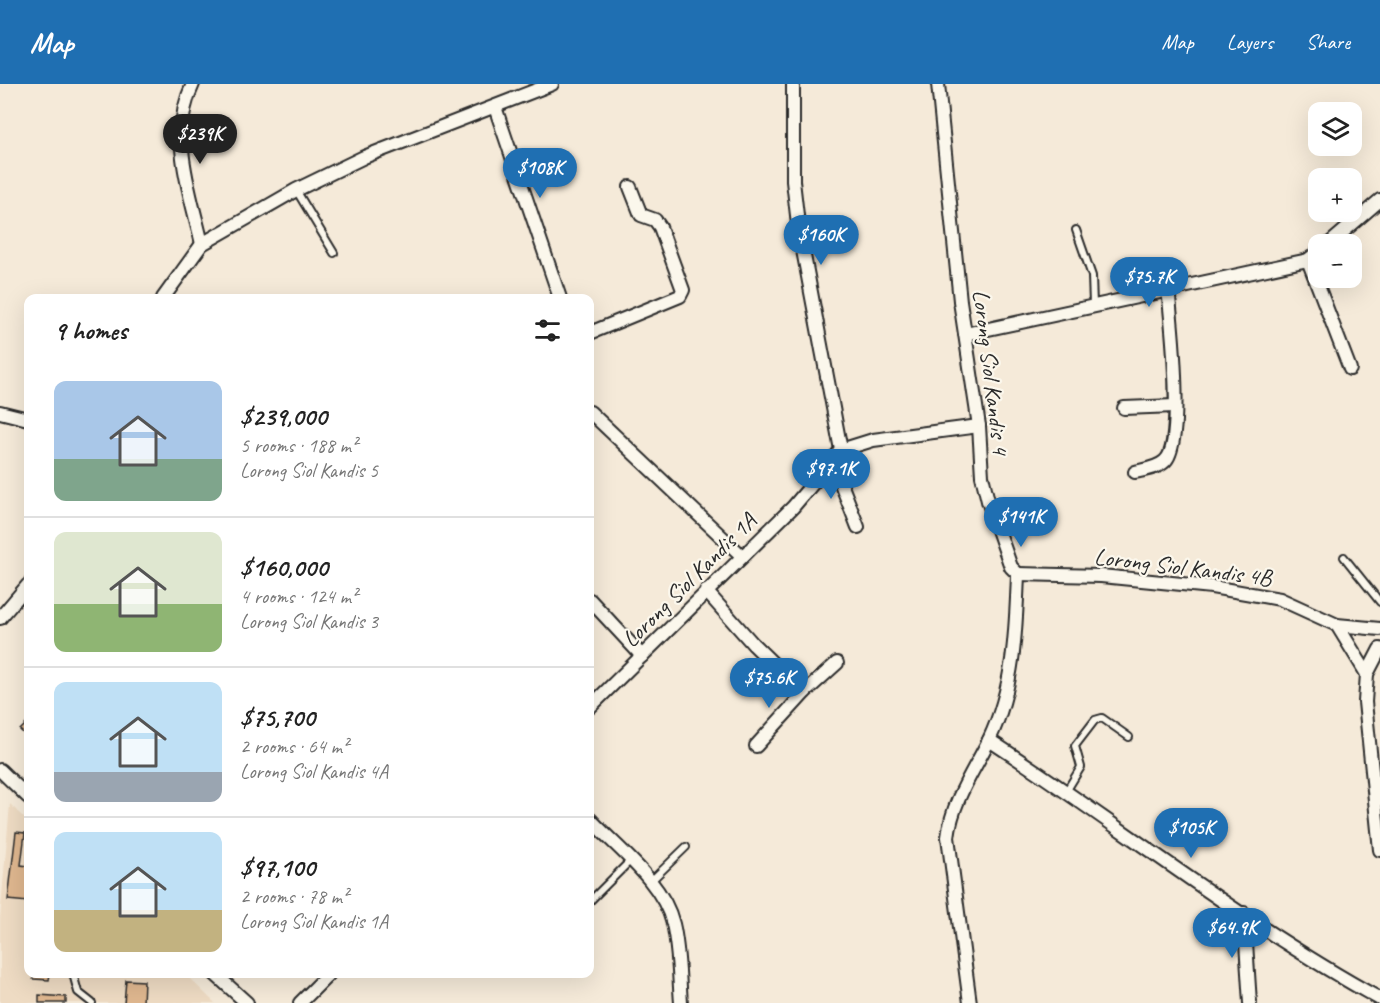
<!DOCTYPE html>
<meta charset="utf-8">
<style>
:root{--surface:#fff;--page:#f2f2f2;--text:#222;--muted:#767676;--line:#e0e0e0;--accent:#1f6fb2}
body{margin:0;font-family:Caveat,sans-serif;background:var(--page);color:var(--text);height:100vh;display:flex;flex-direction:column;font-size:22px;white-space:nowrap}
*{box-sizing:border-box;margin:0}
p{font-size:20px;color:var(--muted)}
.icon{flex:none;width:33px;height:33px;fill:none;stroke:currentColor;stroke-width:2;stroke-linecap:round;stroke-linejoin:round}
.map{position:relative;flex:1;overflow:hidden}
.sheet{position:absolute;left:24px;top:210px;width:570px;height:684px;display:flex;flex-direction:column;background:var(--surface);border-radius:12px;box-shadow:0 6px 24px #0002}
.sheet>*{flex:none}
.fabs{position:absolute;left:1308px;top:18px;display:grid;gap:12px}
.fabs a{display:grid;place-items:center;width:54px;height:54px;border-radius:12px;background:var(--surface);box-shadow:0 6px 24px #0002;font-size:30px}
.price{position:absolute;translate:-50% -51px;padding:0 14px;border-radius:21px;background:var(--accent);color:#fff;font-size:20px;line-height:39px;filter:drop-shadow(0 2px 3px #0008)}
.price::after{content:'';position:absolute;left:50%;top:36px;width:18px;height:14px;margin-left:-9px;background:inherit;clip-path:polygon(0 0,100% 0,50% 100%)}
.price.selected{background:#222;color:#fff}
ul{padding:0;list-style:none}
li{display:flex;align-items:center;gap:18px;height:150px;padding:0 30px}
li+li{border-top:2px solid var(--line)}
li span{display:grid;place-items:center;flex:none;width:168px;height:120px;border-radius:12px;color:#555}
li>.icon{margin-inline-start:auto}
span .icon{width:72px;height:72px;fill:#fffc;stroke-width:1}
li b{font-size:26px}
h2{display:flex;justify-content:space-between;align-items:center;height:72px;padding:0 30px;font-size:26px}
header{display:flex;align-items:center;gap:36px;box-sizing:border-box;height:84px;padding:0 30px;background:var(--accent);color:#fff}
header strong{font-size:28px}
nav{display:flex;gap:33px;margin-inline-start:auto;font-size:21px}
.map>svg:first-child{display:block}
.built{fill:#eedbc3}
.building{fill:#dfb78f;stroke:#2b2b2b;stroke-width:1.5}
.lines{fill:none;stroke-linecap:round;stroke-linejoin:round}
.service-casing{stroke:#2b2b2b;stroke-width:10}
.minor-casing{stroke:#2b2b2b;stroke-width:16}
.service{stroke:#fbf7ec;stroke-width:6}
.minor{stroke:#fbf7ec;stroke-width:12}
.labels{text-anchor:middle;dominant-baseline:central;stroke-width:4.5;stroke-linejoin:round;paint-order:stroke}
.street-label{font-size:24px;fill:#2b2b2b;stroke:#fbf7ec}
</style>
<header>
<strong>Map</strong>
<nav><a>Map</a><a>Layers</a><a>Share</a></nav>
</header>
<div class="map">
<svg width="1380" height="919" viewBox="0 0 1380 919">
<rect width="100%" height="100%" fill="#f5ead9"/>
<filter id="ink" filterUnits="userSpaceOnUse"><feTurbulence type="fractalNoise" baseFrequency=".0167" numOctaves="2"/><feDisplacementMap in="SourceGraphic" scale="12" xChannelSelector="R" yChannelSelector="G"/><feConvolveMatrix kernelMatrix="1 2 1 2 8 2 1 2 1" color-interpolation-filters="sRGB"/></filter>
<g filter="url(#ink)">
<polygon class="built" points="10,720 28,738 28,890 185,890 215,919 0,919 0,834"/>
<g class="building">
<polygon points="28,638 28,654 20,646"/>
<polygon points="16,748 25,749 21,781 28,782 28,818 8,816"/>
<polygon points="33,890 50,890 49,896 33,895"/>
<polygon points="126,896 144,897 143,919 124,919"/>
<polygon points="39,911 66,913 66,919 39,919"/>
</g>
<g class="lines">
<g class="service-casing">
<g id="service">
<polyline points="296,106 334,169"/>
<polyline points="1076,146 1092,192 1093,221"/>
<polyline points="1344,473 1380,518"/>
<polyline points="1067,706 1081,683 1075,662 1095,636 1102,634 1129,653"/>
<polyline points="590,751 598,743"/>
<polyline points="651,797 686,763"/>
<polyline points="590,817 630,777"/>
<polyline points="73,890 78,908 92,919"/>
</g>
</g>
<g class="minor-casing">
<g id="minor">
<path d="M 193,0 C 168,51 190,107 202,160"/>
<polyline points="793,0 793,97 798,140 841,366"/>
<path d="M 938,0 L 960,217 L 979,342 L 982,392 L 988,417 L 1011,483 L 1018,490 C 1016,547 1014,604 989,656 C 973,688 952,717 948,753 L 970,919"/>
<polyline points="495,23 560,214"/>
<polyline points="1329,160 1380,116"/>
<polyline points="1308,176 1350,285"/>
<polyline points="163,214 202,160 296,106 364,73 552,0"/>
<polyline points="590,249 680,212 683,206 660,143 655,136 641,131 630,103"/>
<polyline points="965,250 1308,176 1318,168"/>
<polyline points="1124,324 1175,322"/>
<polyline points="0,328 28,335"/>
<polyline points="590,328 742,472"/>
<polyline points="833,379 858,443"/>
<path d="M 1135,388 C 1144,386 1158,384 1165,377 C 1185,359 1171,233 1168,204"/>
<polyline points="1018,490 1101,492 1212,503 1280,515 1337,541 1380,545"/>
<polyline points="706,507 753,560 799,605 805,608 837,579"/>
<polyline points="590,516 642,572"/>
<polyline points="0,534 28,501"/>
<polyline points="1337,541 1367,590"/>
<polyline points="1380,565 1367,590 1365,618 1380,766"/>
<polyline points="590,623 793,423 841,366 873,356 979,342"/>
<path d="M 989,656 C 1120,741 1243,840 1380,915"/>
<polyline points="756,662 805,608"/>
<polyline points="0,686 28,713"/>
<path d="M 590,735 C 618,765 663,798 673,840 C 679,865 679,893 681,919"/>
<polyline points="1244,829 1250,919"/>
<polyline points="215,890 247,919"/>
<polyline points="300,919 329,890"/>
</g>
</g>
<use href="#service" class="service"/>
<use href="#minor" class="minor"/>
</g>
</g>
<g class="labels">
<g class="street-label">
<text transform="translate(991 288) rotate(83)">Lorong Siol Kandis 4</text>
<text transform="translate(1183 483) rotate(7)">Lorong Siol Kandis 4B</text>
<text transform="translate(689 496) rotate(-45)">Lorong Siol Kandis 1A</text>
</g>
</g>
</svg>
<div class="fabs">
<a><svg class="icon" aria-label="layers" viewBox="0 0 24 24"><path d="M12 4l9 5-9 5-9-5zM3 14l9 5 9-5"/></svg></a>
<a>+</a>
<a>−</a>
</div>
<b class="price selected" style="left:200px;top:81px">$239K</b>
<b class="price" style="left:540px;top:115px">$108K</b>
<b class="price" style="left:821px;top:182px">$160K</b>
<b class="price" style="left:1149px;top:224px">$75.7K</b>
<b class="price" style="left:831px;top:416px">$97.1K</b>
<b class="price" style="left:1021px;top:464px">$141K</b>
<b class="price" style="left:769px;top:625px">$75.6K</b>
<b class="price" style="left:1191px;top:775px">$105K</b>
<b class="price" style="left:1232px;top:875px">$64.9K</b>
<section class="sheet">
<h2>9 homes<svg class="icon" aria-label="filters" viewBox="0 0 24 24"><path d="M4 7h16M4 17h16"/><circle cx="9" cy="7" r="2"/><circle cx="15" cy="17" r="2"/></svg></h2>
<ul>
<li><span style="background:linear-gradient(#a9c7e8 65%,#7fa58c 0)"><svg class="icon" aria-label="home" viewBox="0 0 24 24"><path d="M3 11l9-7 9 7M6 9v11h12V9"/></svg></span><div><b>$239,000</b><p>5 rooms · 188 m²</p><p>Lorong Siol Kandis 5</p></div></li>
<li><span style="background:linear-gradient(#dfe7d0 60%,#8fb573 0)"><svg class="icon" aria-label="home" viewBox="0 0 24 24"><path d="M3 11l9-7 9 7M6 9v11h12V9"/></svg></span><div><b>$160,000</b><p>4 rooms · 124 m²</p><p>Lorong Siol Kandis 3</p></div></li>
<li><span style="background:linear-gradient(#bfe0f5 75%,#9aa5b1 0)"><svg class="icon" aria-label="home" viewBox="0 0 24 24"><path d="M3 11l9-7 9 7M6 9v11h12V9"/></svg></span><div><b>$75,700</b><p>2 rooms · 64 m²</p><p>Lorong Siol Kandis 4A</p></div></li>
<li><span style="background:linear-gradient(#bfe0f5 65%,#c2b280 0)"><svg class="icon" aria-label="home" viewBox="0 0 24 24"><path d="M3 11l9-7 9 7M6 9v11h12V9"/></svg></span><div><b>$97,100</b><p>2 rooms · 78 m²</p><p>Lorong Siol Kandis 1A</p></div></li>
</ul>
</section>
</div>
